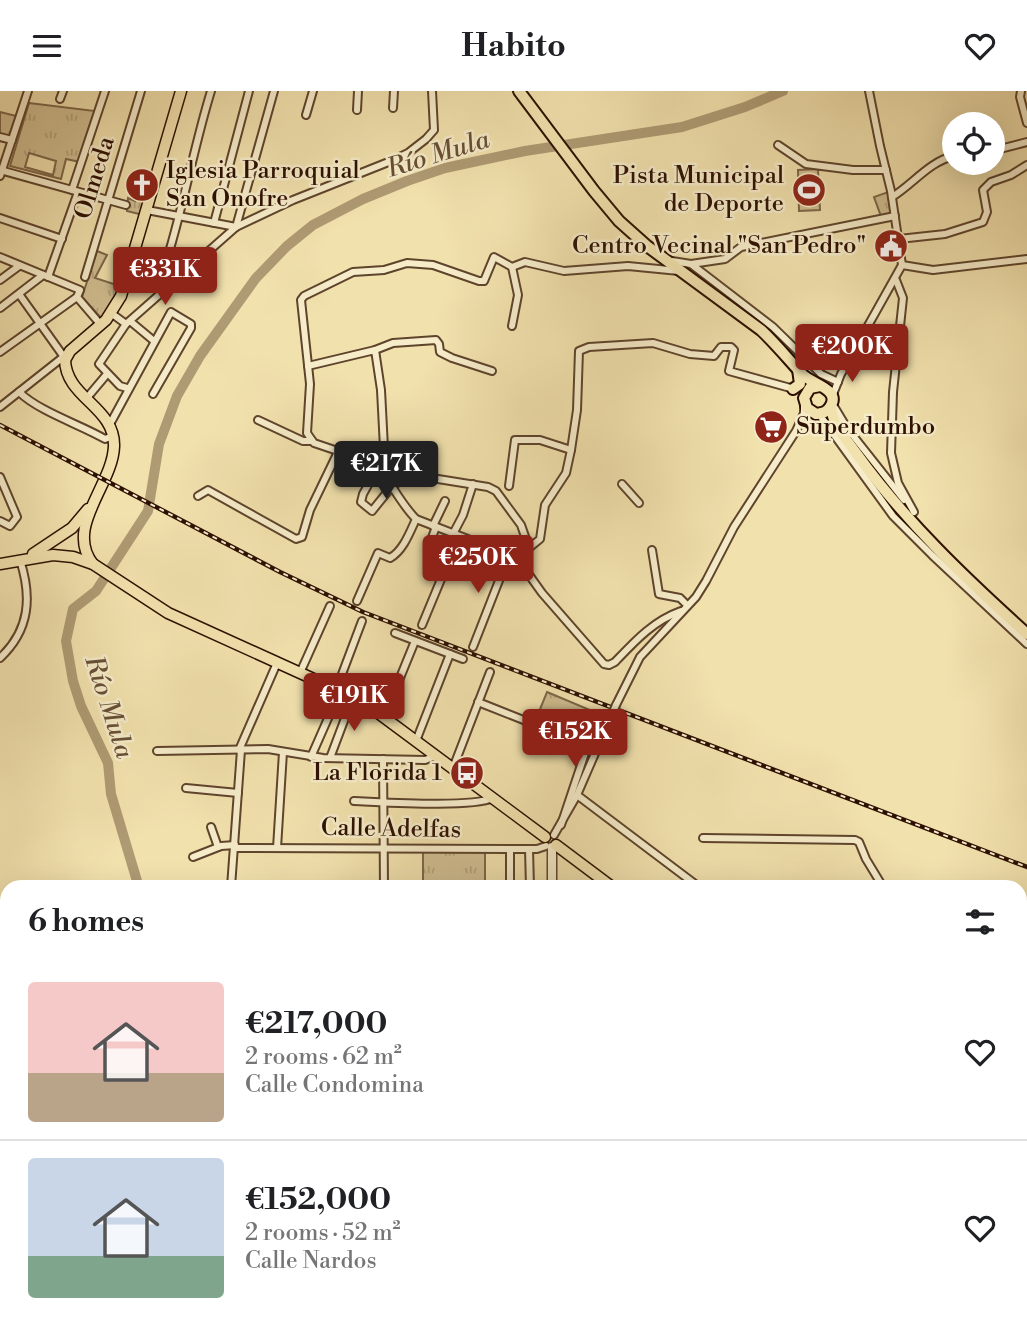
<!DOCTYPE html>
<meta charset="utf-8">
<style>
:root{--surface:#fff;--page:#f6f6f6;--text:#202124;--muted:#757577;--line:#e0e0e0;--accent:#8f2418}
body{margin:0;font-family:"Libre Bodoni",serif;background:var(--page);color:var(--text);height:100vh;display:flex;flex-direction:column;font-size:26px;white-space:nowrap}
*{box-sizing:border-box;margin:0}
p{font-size:23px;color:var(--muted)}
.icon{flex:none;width:38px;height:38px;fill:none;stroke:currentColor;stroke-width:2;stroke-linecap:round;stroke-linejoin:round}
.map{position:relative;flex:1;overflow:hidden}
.drawer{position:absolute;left:0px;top:789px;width:1027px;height:450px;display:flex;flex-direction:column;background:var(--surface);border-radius:21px 21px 0 0;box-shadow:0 7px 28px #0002}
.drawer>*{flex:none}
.controls{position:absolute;left:942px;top:21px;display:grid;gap:14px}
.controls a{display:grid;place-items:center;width:63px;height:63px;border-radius:50%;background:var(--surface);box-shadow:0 7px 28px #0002;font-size:35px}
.price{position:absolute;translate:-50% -60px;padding:0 16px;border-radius:7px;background:var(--accent);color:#fff;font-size:23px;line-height:46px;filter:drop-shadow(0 2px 4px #0008)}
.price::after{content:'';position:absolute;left:50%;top:42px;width:21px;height:16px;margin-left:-10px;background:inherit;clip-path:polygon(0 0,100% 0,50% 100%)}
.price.current{background:#222;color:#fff}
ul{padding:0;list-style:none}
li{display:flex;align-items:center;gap:21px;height:175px;padding:0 28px}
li+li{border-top:2px solid var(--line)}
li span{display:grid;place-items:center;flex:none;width:196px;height:140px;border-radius:7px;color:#555}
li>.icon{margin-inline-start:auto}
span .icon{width:84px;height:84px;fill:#fffc;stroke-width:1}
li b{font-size:30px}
h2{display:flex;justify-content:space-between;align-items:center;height:84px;padding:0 28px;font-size:30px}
header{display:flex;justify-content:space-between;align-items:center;height:91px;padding:0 28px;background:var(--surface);font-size:32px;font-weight:800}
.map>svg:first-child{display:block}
.green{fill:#d0bd90;stroke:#7e6648;stroke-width:2}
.park{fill:url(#park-tufts);stroke:#7e6648;stroke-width:2;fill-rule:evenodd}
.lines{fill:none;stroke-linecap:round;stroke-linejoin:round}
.river{stroke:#ae9a73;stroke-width:10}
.minor-casing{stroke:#5e442c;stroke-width:10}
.tertiary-casing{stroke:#5e442c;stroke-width:11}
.primary-casing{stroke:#2d1001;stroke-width:13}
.trunk-casing{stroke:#2d1001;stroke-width:14}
.minor{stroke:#f6ecca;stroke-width:6}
.tertiary{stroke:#f6ecca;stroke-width:8}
.primary{stroke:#f1e1ad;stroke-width:10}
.trunk{stroke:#f1e1ad;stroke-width:10}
.rail-casing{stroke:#2d1001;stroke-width:4.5}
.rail{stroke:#f6ecca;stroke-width:2;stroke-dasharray:5;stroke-linecap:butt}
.minor-bridge-casing{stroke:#5e442c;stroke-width:10;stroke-linecap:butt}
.minor-bridge{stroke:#f6ecca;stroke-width:6}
.labels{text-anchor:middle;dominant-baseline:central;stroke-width:5;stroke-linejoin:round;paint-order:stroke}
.poi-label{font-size:24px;fill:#2d1001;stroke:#f6ecca;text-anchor:end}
.street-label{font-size:24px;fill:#2d1001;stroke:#f6ecca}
.water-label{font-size:26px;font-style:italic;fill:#674e34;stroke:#f6ecca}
</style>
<header><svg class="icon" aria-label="menu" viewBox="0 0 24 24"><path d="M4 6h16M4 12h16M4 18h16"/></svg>Habito<svg class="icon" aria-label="heart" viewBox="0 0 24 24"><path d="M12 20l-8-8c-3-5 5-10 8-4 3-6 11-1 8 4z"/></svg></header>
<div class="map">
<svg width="1027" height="1238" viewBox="0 0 1027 1238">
<defs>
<pattern id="park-tufts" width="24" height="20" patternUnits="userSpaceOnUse" patternTransform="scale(1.75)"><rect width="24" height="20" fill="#d0bd90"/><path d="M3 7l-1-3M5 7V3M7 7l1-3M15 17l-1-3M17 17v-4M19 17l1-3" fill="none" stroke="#b3a17a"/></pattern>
</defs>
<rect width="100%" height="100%" fill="#f1e1ad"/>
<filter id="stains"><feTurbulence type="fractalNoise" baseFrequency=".00286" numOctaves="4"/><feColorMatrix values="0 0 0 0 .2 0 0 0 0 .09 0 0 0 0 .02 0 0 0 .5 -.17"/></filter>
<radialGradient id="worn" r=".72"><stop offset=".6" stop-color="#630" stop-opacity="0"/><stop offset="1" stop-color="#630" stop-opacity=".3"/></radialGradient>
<g class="green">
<polygon points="818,78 820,119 799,120 798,79"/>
<polygon points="686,1232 721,1232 721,1238 685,1238"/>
</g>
<g class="park">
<path d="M 29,12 L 95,20 L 80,71 L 66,68 L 61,88 L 10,75 ZM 29,62 L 56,70 L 53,84 L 25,76 Z"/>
<polygon points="0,21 16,25 9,45 0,43"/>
<polygon points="891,100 895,125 882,128 874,106"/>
<polygon points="137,106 146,109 143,124 127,120 128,107 135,110"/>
<polygon points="97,160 107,164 95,187 123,196 101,227 82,206"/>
<polygon points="547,601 597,622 586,655 534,633"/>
<rect x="423" y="758" width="62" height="38"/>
</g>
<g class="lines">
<g class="river">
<polyline points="133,796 137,790 111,703 108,672 81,615 73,590 66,550 73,518 96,500 148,420 159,353 177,305 200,265 256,187 287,155 313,134 363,108 407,90 445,77 525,60 682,36 745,16 783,0"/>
<polyline points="0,878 7,873"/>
<polyline points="0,1016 7,1019"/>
<polyline points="150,1232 164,1238"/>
</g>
<g class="minor-casing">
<g id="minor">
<polyline points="1021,0 1020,6 1027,32"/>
<polyline points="60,8 63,0"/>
<polyline points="393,17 394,0"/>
<polyline points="357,19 358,0"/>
<polyline points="306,24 313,0"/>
<polyline points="0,46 12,49"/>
<polyline points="778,54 806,73 853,79 886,79"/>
<polyline points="992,60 1027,51"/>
<polyline points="0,79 126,114"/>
<polyline points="0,85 28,0"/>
<polyline points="72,99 105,0"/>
<path d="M 892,106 C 913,93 930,70 954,65"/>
<polyline points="147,119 236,136"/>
<polyline points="0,127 62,148"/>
<polyline points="214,132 249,0"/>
<polyline points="236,136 274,0"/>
<polyline points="899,148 945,143 983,131 987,121 983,99 991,91 1011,84 1027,74"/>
<polyline points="0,166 80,199 77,206 101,234"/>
<path d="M 167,168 C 184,113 194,55 211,0"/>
<polyline points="672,170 691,173 773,236 821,283 838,291"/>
<polyline points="691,173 725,168 741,156 895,125"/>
<polyline points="902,174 933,179 1027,168"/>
<polyline points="48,186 78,101"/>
<polyline points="85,186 141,0"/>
<polyline points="0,189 19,175"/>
<polyline points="896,189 903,207 893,301 891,362 898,392 914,421"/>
<polyline points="19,203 64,266"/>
<polyline points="0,217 43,184"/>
<polyline points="111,222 126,233"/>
<polyline points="130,230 154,250"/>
<polyline points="512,235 518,204 512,176"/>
<polyline points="375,259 393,252 436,249 439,253 440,261 452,267 492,280"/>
<polyline points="0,261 77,206"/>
<polyline points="308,275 375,259 381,299 384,357 376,373"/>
<polyline points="127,297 120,295 99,273 126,233 236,136 293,109 391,70 408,62 426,48 434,39 432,0"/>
<path d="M 19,301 C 40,321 79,333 105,348 L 113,345"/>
<polyline points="832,306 841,283 902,174 891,100 880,55 869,0"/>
<polyline points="86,308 107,283"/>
<polyline points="0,316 67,263"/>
<polyline points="835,317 847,337 904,409"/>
<polyline points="819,323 893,425 932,464 1027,553"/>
<polyline points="258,329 303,350 312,350"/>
<polyline points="110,333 171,221 191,233 191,237 153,303"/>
<polyline points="376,373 314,352 307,342 310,293 301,209 304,205 353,181 384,179 407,172 433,174 479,190 484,190 494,166 512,176 525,171 564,180 628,175 679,180"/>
<path d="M 376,373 C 391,391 400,412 416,428 L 517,467 L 542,502 L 604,573 L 609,574 L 615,571 C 635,550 653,530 681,520"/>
<polyline points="378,376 363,403 361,411 372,420 393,394 413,384 488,396 496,400 521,434 529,457 540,448 545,414 566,382 571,359 577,319 579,260 589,256 653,252 690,263 714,265 721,256 731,256 734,259 729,280 794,298"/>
<polyline points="0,386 17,426 10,435 0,430"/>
<polyline points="622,393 639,412"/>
<polyline points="509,395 515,349 540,349 571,359"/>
<polyline points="198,405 208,399 296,448 302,446 310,419 338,361"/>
<polyline points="433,435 445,410"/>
<polyline points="453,443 463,424 473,393"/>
<polyline points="429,454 436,436"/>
<polyline points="454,458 503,477"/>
<polyline points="652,459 659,503 680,507 687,514"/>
<path d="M 357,510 L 378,462 L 390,467 C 403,460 410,441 416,428"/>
<polyline points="422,534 459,445"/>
<polyline points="395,542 463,568"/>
<polyline points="473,556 509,464"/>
<path d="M 0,567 C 30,539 32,506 20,469"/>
<polyline points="300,582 330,515"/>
<polyline points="336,599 362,530"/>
<polyline points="478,611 584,653 586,659 561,734"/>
<polyline points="616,614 640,566 696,506 706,490 734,436 796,340 804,322 804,313"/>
<polyline points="384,626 415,550"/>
<polyline points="416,650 450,563"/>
<polyline points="239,659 277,572"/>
<polyline points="157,660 268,658 323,667 425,669 436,665"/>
<polyline points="311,666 340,600"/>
<polyline points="330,667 353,606"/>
<polyline points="383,668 384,796"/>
<polyline points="453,677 490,581"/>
<polyline points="186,697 238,702"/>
<polyline points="577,704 699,796"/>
<path d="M 354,710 C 382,711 471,717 493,707"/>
<polyline points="211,736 218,756"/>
<polyline points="554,744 577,704 613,621"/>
<polyline points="703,747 855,749 859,751 866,768 883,796"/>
<polyline points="235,757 537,758 546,755"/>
<polyline points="277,757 283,661"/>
<polyline points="510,758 510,796"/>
<polyline points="529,758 530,796"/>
<polyline points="193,766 221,755 235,754"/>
<polyline points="231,796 241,659"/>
<polyline points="1020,876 1027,877"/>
<polyline points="1020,1087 1027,1087"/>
<polyline points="1020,1122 1027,1126"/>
<polyline points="1020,1151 1027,1133"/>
<polyline points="807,1232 807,1238"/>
<polyline points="991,1238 994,1232"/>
<polyline points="1025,1238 1027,1232"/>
</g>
</g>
<g class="tertiary-casing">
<g id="tertiary">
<polyline points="552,756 552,796"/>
<polyline points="554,1232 554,1238"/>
</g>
</g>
<g class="primary-casing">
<g id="primary">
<polyline points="33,463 72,437 88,418"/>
<polyline points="0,473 53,464 73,466 93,473 168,522 362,610 545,746"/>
<path d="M 93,473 C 64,436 113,394 114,355 C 115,316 66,307 65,269 L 70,260 L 106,229 L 121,205 L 181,0"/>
<polyline points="556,754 612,796"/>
<polyline points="1020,1049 1027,1050"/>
</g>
</g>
<g class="trunk-casing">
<g id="trunk">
<path d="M 519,0 L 594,100 L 619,130 L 647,155 L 761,239 C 776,253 788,268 802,283 C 811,293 842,298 830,316 C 826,322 822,322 816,323 L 807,317 L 804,307 L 810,297 L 820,295"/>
<polyline points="793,298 800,293 798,278"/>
<path d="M 831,315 C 832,333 846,348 856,362 C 905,430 965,487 1027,543"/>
</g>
</g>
<use href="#minor" class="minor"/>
<use href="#tertiary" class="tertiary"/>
<use href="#primary" class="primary"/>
<use href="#trunk" class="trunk"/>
<g class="rail-casing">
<polyline id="rail" points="0,334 280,481 363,521 1027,776"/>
</g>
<use href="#rail" class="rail"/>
<g class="minor-bridge-casing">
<polyline id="minor-bridge" points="613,621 616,614"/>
</g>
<use href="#minor-bridge" class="minor-bridge"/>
</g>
<defs>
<g id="church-disc" transform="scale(1.75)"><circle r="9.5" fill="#8f2418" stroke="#f6ecca"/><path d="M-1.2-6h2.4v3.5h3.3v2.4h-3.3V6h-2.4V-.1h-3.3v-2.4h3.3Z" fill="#fff"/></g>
<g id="stadium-disc" transform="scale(1.75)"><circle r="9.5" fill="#8f2418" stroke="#f6ecca"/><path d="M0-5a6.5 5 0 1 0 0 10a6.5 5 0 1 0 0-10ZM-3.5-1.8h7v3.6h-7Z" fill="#fff"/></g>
<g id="civic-disc" transform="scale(1.75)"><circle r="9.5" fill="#8f2418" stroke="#f6ecca"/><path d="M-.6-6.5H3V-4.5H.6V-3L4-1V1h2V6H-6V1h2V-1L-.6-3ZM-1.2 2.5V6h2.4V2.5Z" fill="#fff"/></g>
<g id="supermarket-disc" transform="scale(1.75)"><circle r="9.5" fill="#8f2418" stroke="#f6ecca"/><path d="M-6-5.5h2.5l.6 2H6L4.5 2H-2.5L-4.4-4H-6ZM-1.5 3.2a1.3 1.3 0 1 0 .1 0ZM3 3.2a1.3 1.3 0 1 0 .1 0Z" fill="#fff"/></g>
<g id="bus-disc" transform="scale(1.75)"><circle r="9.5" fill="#8f2418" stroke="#f6ecca"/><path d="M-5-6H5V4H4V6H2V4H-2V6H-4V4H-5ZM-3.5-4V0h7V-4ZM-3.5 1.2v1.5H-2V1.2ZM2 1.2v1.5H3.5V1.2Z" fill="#fff"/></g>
</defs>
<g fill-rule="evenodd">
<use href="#church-disc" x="142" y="94"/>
<use href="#stadium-disc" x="809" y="99"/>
<use href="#civic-disc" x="891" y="155"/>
<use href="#supermarket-disc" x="771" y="336"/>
<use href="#bus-disc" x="467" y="682"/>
</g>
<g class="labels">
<g class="poi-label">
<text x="166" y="80" text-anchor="start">Iglesia Parroquial<tspan x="166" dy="28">San Onofre</tspan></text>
<text x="784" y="85">Pista Municipal<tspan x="784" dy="28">de Deporte</tspan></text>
<text x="866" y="155">Centro Vecinal "San Pedro"</text>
<text x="796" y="336" text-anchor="start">Superdumbo</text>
<text x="442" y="682">La Florida 1</text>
</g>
<g class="street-label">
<text transform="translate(95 87) rotate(-73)">Olmeda</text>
<text transform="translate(391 738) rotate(1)">Calle Adelfas</text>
</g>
<g class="water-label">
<text transform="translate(438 63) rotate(-17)">Río Mula</text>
<text transform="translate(109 616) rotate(72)">Río Mula</text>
</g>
</g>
<rect width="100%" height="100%" filter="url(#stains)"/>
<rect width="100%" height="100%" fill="url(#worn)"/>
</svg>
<div class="controls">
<a><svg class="icon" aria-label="locate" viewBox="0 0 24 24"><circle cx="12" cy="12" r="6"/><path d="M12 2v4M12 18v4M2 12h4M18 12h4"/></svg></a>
</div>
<b class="price" style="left:165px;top:216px">€331K</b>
<b class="price" style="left:852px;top:293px">€200K</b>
<b class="price current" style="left:386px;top:410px">€217K</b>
<b class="price" style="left:478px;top:504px">€250K</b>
<b class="price" style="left:354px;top:642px">€191K</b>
<b class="price" style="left:575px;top:678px">€152K</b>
<section class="drawer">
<h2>6 homes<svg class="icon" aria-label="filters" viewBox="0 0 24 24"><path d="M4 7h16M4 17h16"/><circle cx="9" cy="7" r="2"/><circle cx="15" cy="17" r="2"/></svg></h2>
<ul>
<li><span style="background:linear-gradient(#f6c9c9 65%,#b9a48a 0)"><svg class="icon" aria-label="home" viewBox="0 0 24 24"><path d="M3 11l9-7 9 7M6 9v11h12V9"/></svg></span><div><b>€217,000</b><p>2 rooms · 62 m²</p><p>Calle Condomina</p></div><svg class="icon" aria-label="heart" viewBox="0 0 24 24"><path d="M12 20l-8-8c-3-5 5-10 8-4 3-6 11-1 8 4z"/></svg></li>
<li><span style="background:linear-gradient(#c9d6e8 70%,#7fa58c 0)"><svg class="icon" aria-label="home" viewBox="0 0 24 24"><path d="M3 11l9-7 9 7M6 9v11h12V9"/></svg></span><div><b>€152,000</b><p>2 rooms · 52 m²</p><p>Calle Nardos</p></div><svg class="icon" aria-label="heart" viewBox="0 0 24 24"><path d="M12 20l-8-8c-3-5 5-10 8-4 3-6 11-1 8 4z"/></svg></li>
</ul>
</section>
</div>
